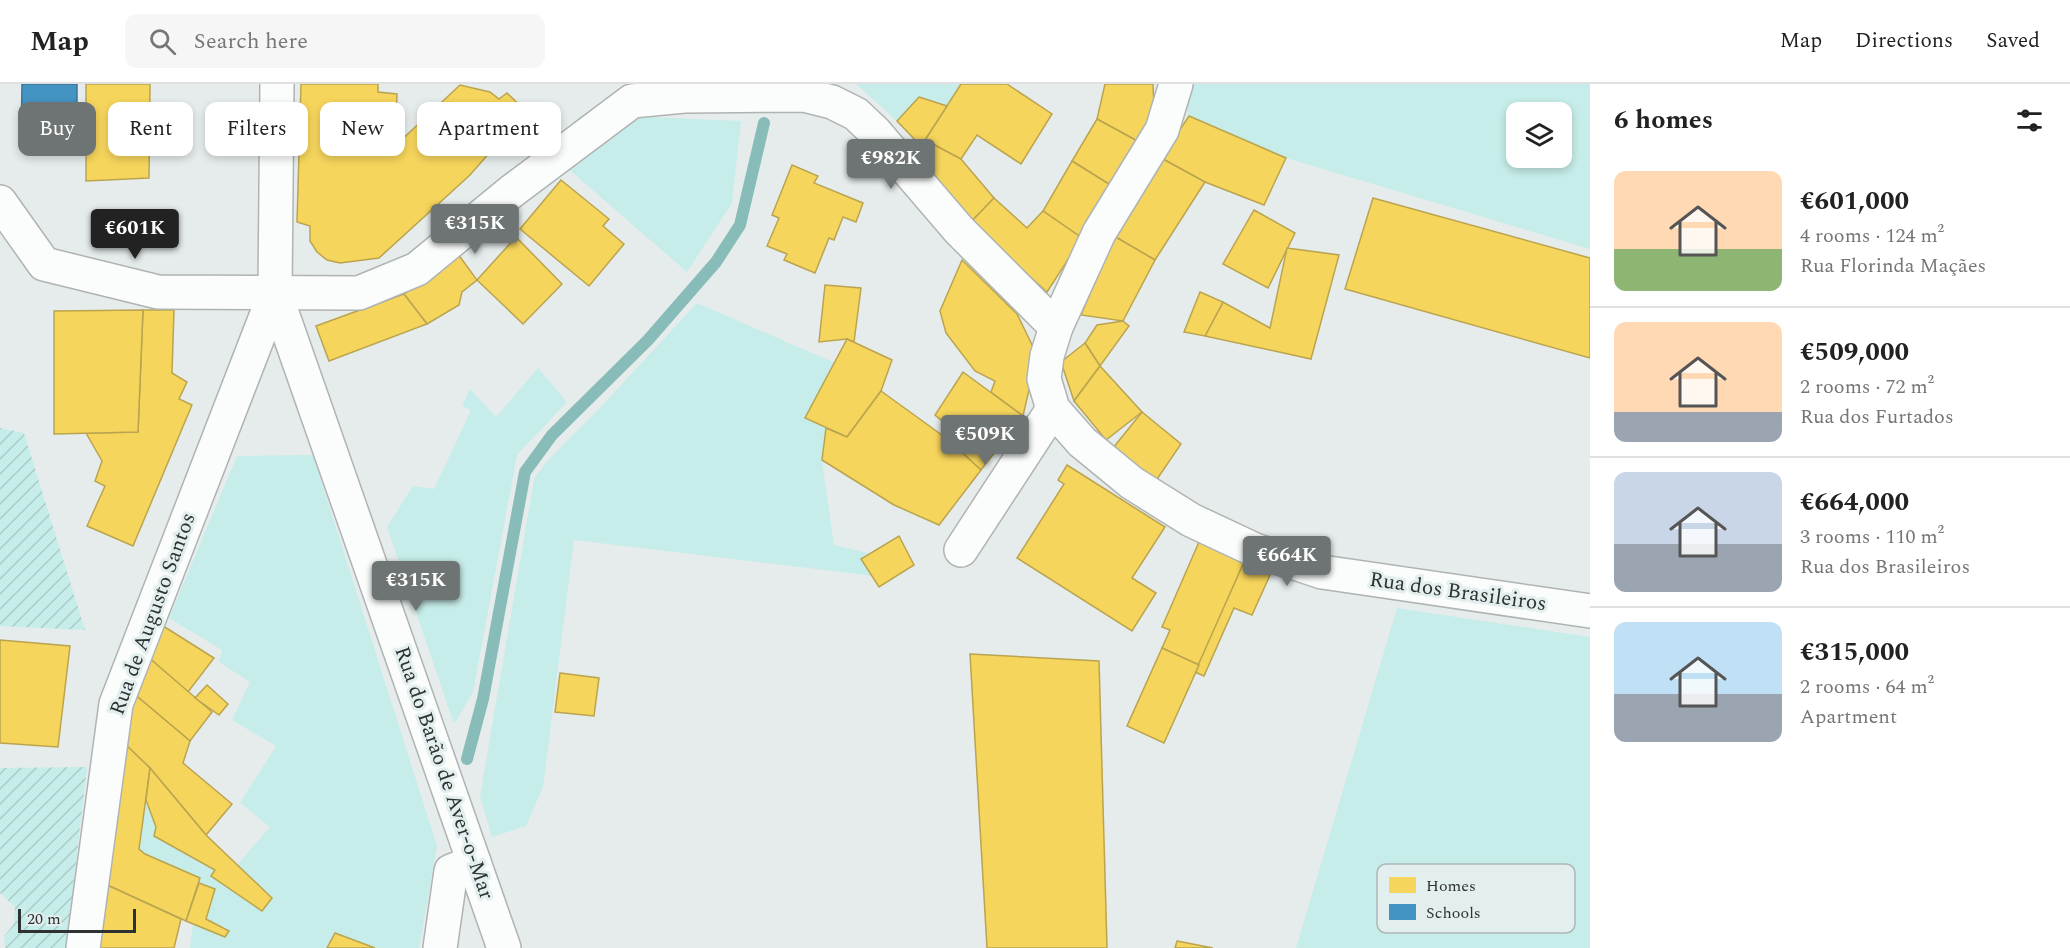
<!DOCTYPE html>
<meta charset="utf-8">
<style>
:root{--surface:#fff;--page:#f6f6f6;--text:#222;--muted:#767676;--line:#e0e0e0;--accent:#6e7373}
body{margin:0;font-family:Spectral,serif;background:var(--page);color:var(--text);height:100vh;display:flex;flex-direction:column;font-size:22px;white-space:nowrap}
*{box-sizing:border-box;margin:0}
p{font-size:20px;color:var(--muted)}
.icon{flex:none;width:33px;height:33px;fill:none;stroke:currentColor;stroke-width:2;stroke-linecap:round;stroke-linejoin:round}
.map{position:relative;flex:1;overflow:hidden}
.drawer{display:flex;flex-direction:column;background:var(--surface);width:480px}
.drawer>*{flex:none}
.hud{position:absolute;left:18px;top:18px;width:570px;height:54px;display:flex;gap:12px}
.controls{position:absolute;left:1506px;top:18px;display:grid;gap:12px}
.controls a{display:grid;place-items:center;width:66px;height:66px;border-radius:12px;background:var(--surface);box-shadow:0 3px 9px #0003;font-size:30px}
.scale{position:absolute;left:18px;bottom:15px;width:118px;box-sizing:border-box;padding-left:6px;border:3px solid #2e3232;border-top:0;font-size:16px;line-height:21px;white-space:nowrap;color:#2e3232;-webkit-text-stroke:4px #e3efee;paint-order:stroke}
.price{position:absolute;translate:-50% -51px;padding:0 14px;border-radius:6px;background:var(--accent);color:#fff;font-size:20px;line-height:39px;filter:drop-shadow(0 2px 3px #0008)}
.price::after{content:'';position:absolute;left:50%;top:36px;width:18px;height:14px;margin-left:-9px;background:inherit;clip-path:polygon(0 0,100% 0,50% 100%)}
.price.selected{background:#222;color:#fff}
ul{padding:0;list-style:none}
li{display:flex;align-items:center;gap:18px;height:150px;padding:0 24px}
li+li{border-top:2px solid var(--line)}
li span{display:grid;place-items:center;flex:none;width:168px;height:120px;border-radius:12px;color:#555}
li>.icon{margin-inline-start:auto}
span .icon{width:72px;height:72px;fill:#fffc;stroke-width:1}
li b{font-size:26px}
h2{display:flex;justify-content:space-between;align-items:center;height:72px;padding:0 24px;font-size:26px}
.pill{padding:0 21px;border-radius:12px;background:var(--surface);box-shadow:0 3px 9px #0003;font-size:21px;line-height:54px}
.pill.selected{background:var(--accent);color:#fff}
header{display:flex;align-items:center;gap:36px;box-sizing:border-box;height:84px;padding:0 30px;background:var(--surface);border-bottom:2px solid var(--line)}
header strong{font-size:28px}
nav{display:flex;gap:33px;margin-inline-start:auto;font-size:21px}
.search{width:420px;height:54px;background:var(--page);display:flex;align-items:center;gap:15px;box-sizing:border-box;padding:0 21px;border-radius:12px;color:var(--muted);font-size:22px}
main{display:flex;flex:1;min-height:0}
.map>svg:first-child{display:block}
.green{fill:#c6ede9;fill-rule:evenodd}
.garden{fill:url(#garden-furrows)}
.homes{fill:#f6d55c;stroke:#baa44f;stroke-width:1.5}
.schools{fill:#4393c3;stroke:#3d7698;stroke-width:1.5}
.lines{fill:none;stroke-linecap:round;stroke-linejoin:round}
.stream{stroke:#88bcb8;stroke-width:12}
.minor-casing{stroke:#afb4b3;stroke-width:36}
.minor{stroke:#fbfcfc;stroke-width:33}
.labels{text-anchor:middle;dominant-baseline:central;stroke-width:6;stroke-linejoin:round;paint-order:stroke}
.street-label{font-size:21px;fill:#2e3232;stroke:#e3efee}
.key{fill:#e3efee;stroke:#adb6b6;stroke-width:1.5}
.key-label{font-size:16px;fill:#2e3232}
</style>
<header>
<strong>Map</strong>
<div class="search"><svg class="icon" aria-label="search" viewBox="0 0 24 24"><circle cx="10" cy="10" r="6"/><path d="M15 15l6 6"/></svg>Search here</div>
<nav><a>Map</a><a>Directions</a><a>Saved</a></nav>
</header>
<main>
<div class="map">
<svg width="1590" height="864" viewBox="0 0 1590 864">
<defs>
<pattern id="garden-furrows" width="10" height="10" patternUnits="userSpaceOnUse" patternTransform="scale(1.5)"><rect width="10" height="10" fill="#c6ede9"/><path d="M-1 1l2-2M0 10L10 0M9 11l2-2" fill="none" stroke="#aaccc8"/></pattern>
</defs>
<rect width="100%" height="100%" fill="#e6ecec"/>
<g class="green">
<polygon points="856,0 961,0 947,22 919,13 897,37"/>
<path d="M 1192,0 L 1590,0 L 1590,165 L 1286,74 L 1189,32 L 1186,25 ZM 1516,28 L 1562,28 L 1562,74 L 1516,74 Z"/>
<polygon points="648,33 741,37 732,119 687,188 565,82 626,36"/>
<polygon points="697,219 835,279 805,334 826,344 822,376 834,461 868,469 862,476 874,492 574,456 543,703 526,742 492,753 480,713 534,395 548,376 596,328"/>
<polygon points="538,284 567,318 517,371 473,608 454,640 387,443 413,402 434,405 471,326 462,322 470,305 496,333"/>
<polygon points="313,371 437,762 419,864 375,864 335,849 327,864 190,864 193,840 225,853 229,848 206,835 215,805 199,799 200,794 145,770 139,765 146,716 156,743 154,752 215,786 212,792 262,827 272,814 237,781 270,743 240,719 276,662 232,636 250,598 219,578 222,566 169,534 237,372"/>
<polygon points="1397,524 1590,553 1590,864 1296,864"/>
</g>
<g class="garden">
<polygon points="0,344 24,349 85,546 0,542"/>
<polygon points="87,683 66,864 5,864 4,852 14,840 15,823 0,809 0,684"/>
</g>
<g class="homes">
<polygon points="86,0 150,0 149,94 86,97"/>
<polygon points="301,0 378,0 378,8 397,10 396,40 385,42 385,60 396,61 460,1 490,8 499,15 507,9 526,27 470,91 379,174 340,179 327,176 317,168 310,157 310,142 297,138"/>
<polygon points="961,0 1007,0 1052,30 1021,80 977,51 961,75 925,56"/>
<polygon points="1105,0 1153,0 1154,24 1141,59 1097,35"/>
<polygon points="919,13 947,22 921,62 897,37"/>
<polygon points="1189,32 1286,74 1264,121 1205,98 1161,74"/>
<polygon points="1097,35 1141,59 1112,102 1072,77"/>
<polygon points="925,56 961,75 994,114 970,139 915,66"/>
<polygon points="1161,74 1205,98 1155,176 1114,152"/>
<polygon points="1072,77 1112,102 1082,154 1043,127"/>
<polygon points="792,81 818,92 814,99 863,119 856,138 843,133 834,156 829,154 815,189 784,176 787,170 767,162 779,134 772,131"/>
<polygon points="561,96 609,135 603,142 624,160 589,202 520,145"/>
<polygon points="994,114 1027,144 1043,127 1082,154 1047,208 970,139"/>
<polygon points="1373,114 1590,174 1590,274 1345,205"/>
<polygon points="1254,126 1295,149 1268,204 1223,180"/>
<polygon points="1114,152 1155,176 1123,237 1081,231"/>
<polygon points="516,153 562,200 523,240 477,196"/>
<polygon points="1287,164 1339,171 1311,275 1205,252 1223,218 1270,244"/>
<polygon points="458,170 477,196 462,208 459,221 427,240 404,210"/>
<polygon points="962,176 1017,230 1037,271 1023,332 991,308 995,297 975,287 946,249 940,227"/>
<polygon points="825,201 861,204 854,258 847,255 819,258"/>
<polygon points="1200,208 1223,218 1205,252 1184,248"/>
<polygon points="404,210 427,240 329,277 316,242"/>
<polygon points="143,226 174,226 172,289 187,298 179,315 192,321 133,462 87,442 105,402 95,397 102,377 86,349 138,348"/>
<polygon points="143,226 138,348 54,350 54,227"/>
<polygon points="1123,237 1129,242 1100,282 1085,259 1097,241"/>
<polygon points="847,255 892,276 881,307 847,353 805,334"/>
<polygon points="1085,259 1100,282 1074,317 1061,278"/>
<polygon points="1100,282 1142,328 1106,356 1074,317"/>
<polygon points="963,288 1023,332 981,386 946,354 953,346 935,331"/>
<polygon points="881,307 946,354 981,386 939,441 894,421 822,376 826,344 847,353"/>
<polygon points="1142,328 1181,360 1153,401 1113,364"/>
<polygon points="1067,381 1165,443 1132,494 1156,509 1132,547 1017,474 1064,400 1058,396"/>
<polygon points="899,452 914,481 879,503 861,475"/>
<polygon points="1199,458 1244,478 1199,581 1162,564 1170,546 1162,543"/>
<polygon points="1244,478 1270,491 1252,531 1234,524 1204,592 1195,588"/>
<polygon points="160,540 214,574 188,608 148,573"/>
<polygon points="0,556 70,562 58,663 0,659"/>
<polygon points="1162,564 1199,581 1164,659 1127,642"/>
<polygon points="970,570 1099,577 1107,864 987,864"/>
<polygon points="148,573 212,628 190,657 133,609"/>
<polygon points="560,589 599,594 594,632 555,628"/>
<polygon points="207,601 228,620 219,631 195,614"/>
<polygon points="133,609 190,657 183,679 232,720 206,751 150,684 117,653"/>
<polygon points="122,657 150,684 139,765 145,770 200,794 186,837 105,800"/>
<polygon points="150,684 206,751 272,814 262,827 211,792 215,786 154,752 156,743 146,716"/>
<polygon points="199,799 215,805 206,835 229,847 225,853 186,837"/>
<polygon points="105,800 181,835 174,864 94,864"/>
<polygon points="335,849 375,864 327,864"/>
<polygon points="1177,857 1213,864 1175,864"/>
</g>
<polygon class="schools" points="22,0 77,0 77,56 21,58"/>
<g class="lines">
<polyline class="stream" points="467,675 483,615 525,388 552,351 648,256 716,178 740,141 764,39"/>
<g class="minor-casing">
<g id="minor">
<polyline points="277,0 275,209 504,864"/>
<polyline points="0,118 44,180 158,208 359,209 417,185 512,107 632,17 684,12 804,11 832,18 856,30 875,48 959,146 1056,243 1047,272 1044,295 1053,325 1082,358 1132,399 1191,436 1255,466 1322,488 1590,527"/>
<polyline points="1056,243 1099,149 1162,46 1176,0"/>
<polyline points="961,466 1053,325"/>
<polyline points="83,864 116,620 275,209"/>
<polyline points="440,864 451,787 474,778"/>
</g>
</g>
<use href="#minor" class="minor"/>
</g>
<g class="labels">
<g class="street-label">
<text transform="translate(1458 508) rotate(8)">Rua dos Brasileiros</text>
<text transform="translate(153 530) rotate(-70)">Rua de Augusto Santos</text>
<text transform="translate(444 689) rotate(71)">Rua do Barão de Aver-o-Mar</text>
</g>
</g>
<rect x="1377" y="780" width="198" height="69" rx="9" class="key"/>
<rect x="1389" y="793" width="27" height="16" fill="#f6d55c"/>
<rect x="1389" y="820" width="27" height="16" fill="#4393c3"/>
<g class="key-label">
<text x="1426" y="807">Homes</text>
<text x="1426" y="834">Schools</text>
</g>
</svg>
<div class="controls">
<a><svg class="icon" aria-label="layers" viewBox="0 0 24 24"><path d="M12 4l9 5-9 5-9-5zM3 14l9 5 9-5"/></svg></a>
</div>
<div class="scale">20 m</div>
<b class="price" style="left:891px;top:106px">€982K</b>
<b class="price" style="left:475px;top:171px">€315K</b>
<b class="price selected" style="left:135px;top:176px">€601K</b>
<b class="price" style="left:985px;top:382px">€509K</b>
<b class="price" style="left:1287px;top:503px">€664K</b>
<b class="price" style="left:416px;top:528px">€315K</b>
<div class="hud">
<a class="pill selected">Buy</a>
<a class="pill">Rent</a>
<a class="pill">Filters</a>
<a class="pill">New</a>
<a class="pill">Apartment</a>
</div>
</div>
<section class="drawer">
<h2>6 homes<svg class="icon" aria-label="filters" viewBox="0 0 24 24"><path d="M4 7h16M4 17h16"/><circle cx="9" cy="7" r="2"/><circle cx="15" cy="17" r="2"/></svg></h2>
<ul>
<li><span style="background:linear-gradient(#ffd9b3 65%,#8fb573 0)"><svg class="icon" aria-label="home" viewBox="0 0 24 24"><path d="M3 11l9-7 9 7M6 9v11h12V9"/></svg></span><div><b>€601,000</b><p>4 rooms · 124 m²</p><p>Rua Florinda Maçães</p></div></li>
<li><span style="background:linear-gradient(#ffd9b3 75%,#9aa5b1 0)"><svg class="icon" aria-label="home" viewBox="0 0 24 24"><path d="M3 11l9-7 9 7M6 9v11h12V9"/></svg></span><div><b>€509,000</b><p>2 rooms · 72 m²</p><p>Rua dos Furtados</p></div></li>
<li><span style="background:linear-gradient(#c9d6e8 60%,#9aa5b1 0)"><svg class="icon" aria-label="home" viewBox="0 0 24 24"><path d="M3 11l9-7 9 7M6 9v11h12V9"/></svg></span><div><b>€664,000</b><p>3 rooms · 110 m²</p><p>Rua dos Brasileiros</p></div></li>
<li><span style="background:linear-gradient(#bfe0f5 60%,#9aa5b1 0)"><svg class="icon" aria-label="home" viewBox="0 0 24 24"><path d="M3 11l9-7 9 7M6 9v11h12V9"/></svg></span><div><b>€315,000</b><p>2 rooms · 64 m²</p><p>Apartment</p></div></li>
</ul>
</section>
</main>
